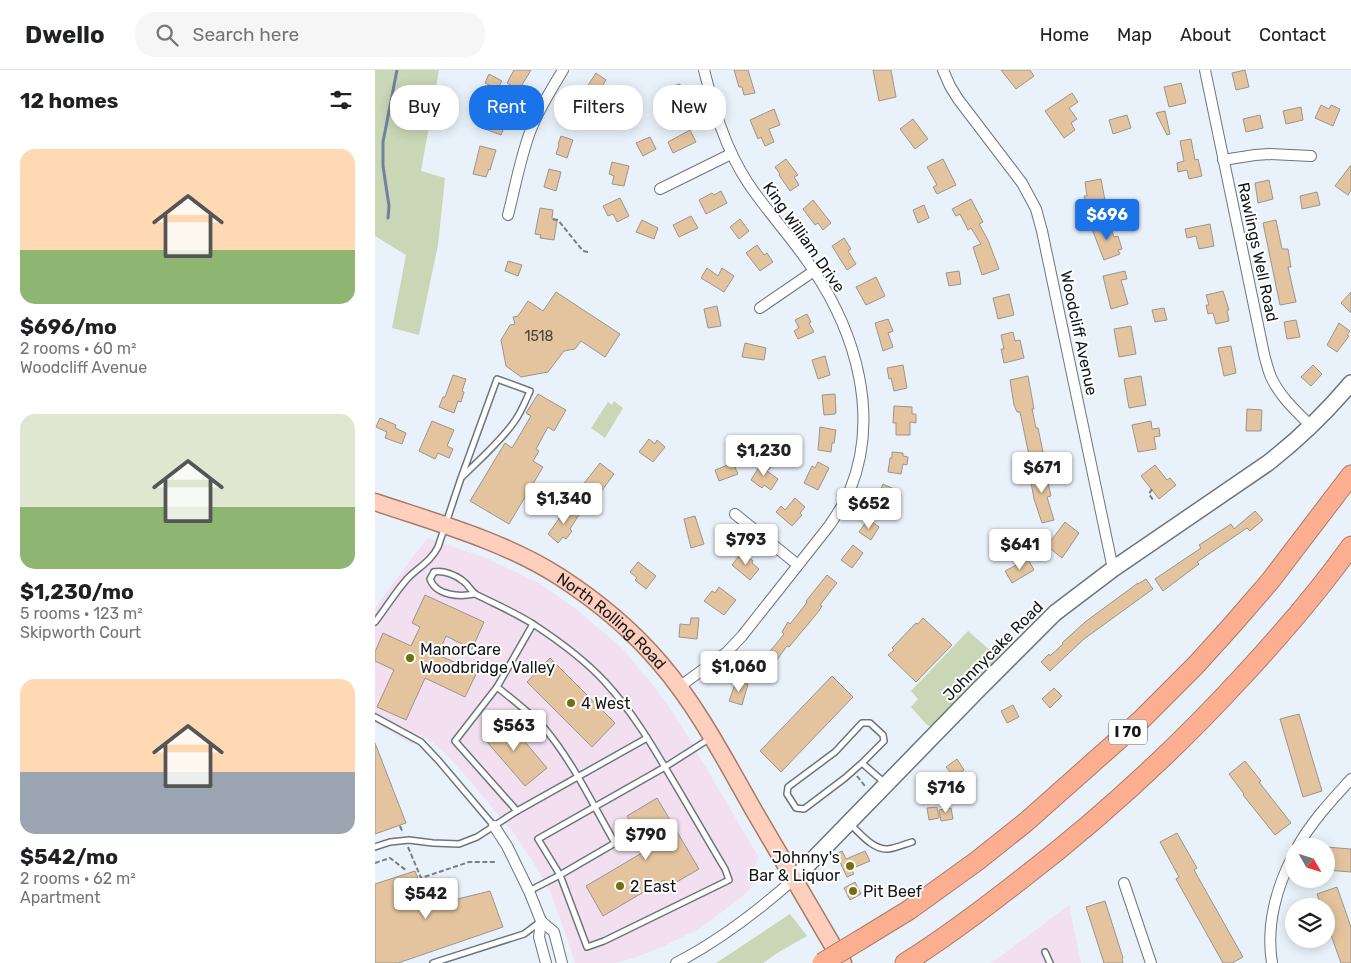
<!DOCTYPE html>
<meta charset="utf-8">
<style>
:root{--surface:#fff;--page:#f6f6f6;--text:#202124;--muted:#757577;--line:#e0e0e0;--accent:#1a73e8}
body{margin:0;font-family:Rubik,sans-serif;background:var(--page);color:var(--text);height:100vh;display:flex;flex-direction:column;font-size:19px;white-space:nowrap}
*{box-sizing:border-box;margin:0}
p{font-size:16px;color:var(--muted)}
.icon{flex:none;width:28px;height:28px;fill:none;stroke:currentColor;stroke-width:2;stroke-linecap:round;stroke-linejoin:round}
.map{position:relative;flex:1;overflow:hidden}
.sheet{display:flex;flex-direction:column;background:var(--surface);width:375px}
.sheet>*{flex:none}
.guide{position:absolute;left:15px;top:15px;width:475px;height:45px;display:flex;gap:10px}
.needle{width:32px;rotate:129deg}
.tools{position:absolute;left:910px;top:768px;display:grid;gap:10px}
.tools a{display:grid;place-items:center;width:50px;height:50px;border-radius:50%;background:var(--surface);box-shadow:0 2px 12px #0003;font-size:25px}
.price{position:absolute;translate:-50% -42px;padding:0 11px;border-radius:5px;background:#fff;color:#222;font-size:16px;line-height:32px;filter:drop-shadow(0 1px 2px #0008)}
.price::after{content:'';position:absolute;left:50%;top:30px;width:15px;height:11px;margin-left:-8px;background:inherit;clip-path:polygon(0 0,100% 0,50% 100%)}
.price.current{background:var(--accent);color:#fff}
ul{padding:0;list-style:none}
li{display:grid;align-content:center;gap:10px;height:265px;padding:0 20px}
li span{display:grid;place-items:center;height:155px;border-radius:15px;color:#555}
li>.icon{margin-inline-start:auto}
span .icon{width:90px;height:90px;fill:#fffc;stroke-width:1}
li b{font-size:21px}
h2{display:flex;justify-content:space-between;align-items:center;height:60px;padding:0 20px;font-size:21px}
.chip{padding:0 18px;border-radius:20px;background:var(--surface);box-shadow:0 2px 12px #0003;font-size:18px;line-height:45px}
.chip.current{background:var(--accent);color:#fff}
header{display:flex;align-items:center;gap:30px;box-sizing:border-box;height:70px;padding:0 25px;background:var(--surface);border-bottom:1px solid var(--line)}
header strong{font-size:24px}
nav{display:flex;gap:28px;margin-inline-start:auto;font-size:18px}
.search{width:350px;height:45px;background:var(--page);display:flex;align-items:center;gap:12px;box-sizing:border-box;padding:0 18px;border-radius:20px;color:var(--muted);font-size:19px}
main{display:flex;flex:1;min-height:0}
.map>svg:first-child{display:block}
.commercial{fill:#f2e0f1}
.green{fill:#c9d7b6}
.lines{fill:none;stroke-linecap:round;stroke-linejoin:round}
.stream{stroke:#71819e;stroke-width:3}
.building{fill:#e3c49e;stroke:#9c958c}
.lane-casing{stroke:#6d757c;stroke-width:8}
.street-casing{stroke:#6d757c;stroke-width:12}
.secondary-casing{stroke:#6d757c;stroke-width:18}
.primary-casing{stroke:#aa7a67;stroke-width:19}
.highway-casing{stroke:#aa7a67;stroke-width:21}
.path{stroke:#797e84;stroke-width:2;stroke-dasharray:5 2.5;stroke-linecap:butt}
.lane{stroke:#fff;stroke-width:5}
.street{stroke:#fff;stroke-width:10}
.secondary{stroke:#fff;stroke-width:15}
.primary{stroke:#fdcfbc;stroke-width:16}
.highway{stroke:#fbaf90;stroke-width:19}
.highway-bridge-casing{stroke:#aa7a67;stroke-width:21;stroke-linecap:butt}
.highway-bridge{stroke:#fbaf90;stroke-width:19}
.poi-dot{fill:#756e0d;stroke:#fff;stroke-width:2}
.labels{text-anchor:middle;dominant-baseline:central;stroke-width:4;stroke-linejoin:round;paint-order:stroke}
.number-label{font-size:14px;fill:#48423b}
.shield{fill:#fff;stroke:#5a5d5f;stroke-width:1}
.shield-label{font-size:15px;font-weight:bold;fill:#14171a}
.street-label{font-size:16px;fill:#14171a;stroke:#fff}
.poi-label{font-size:16px;fill:#14171a;stroke:#fff;text-anchor:start}
</style>
<header>
<strong>Dwello</strong>
<div class="search"><svg class="icon" aria-label="search" viewBox="0 0 24 24"><circle cx="10" cy="10" r="6"/><path d="M15 15l6 6"/></svg>Search here</div>
<nav><a>Home</a><a>Map</a><a>About</a><a>Contact</a></nav>
</header>
<main>
<section class="sheet">
<h2>12 homes<svg class="icon" aria-label="filters" viewBox="0 0 24 24"><path d="M4 7h16M4 17h16"/><circle cx="9" cy="7" r="2"/><circle cx="15" cy="17" r="2"/></svg></h2>
<ul>
<li><span style="background:linear-gradient(#ffd9b3 65%,#8fb573 0)"><svg class="icon" aria-label="home" viewBox="0 0 24 24"><path d="M3 11l9-7 9 7M6 9v11h12V9"/></svg></span><div><b>$696/mo</b><p>2 rooms · 60 m²</p><p>Woodcliff Avenue</p></div></li>
<li><span style="background:linear-gradient(#dfe7d0 60%,#8fb573 0)"><svg class="icon" aria-label="home" viewBox="0 0 24 24"><path d="M3 11l9-7 9 7M6 9v11h12V9"/></svg></span><div><b>$1,230/mo</b><p>5 rooms · 123 m²</p><p>Skipworth Court</p></div></li>
<li><span style="background:linear-gradient(#ffd9b3 60%,#9aa5b1 0)"><svg class="icon" aria-label="home" viewBox="0 0 24 24"><path d="M3 11l9-7 9 7M6 9v11h12V9"/></svg></span><div><b>$542/mo</b><p>2 rooms · 62 m²</p><p>Apartment</p></div></li>
</ul>
</section>
<div class="map">
<svg width="976" height="893" viewBox="0 0 976 893">
<rect width="100%" height="100%" fill="#e9f2fa"/>
<g class="commercial">
<polygon points="52,468 109,487 164,513 201,539 248,579 280,618 300,645 383,786 377,818 350,840 320,861 289,876 259,888 241,893 200,893 193,871 175,821 160,795 140,765 78,691 61,675 45,664 38,675 0,653 0,538"/>
<polygon points="694,835 706,893 616,893"/>
</g>
<g class="green">
<polygon points="0,0 64,0 46,101 70,108 63,175 44,265 17,258 31,185 0,166"/>
<polygon points="239,331 248,338 230,368 216,358 233,332 237,335"/>
<polygon points="593,561 624,588 558,657 552,655 536,637 543,629 536,621"/>
<polygon points="415,844 432,866 404,882 388,893 341,893"/>
</g>
<g class="lines">
<polyline class="stream" points="13,148 14,136 8,96 8,72 22,0"/>
</g>
<g class="building">
<polygon points="139,0 156,0 144,20 132,13"/>
<polygon points="359,0 373,0 380,23 369,25 367,17 364,17"/>
<polygon points="498,0 516,0 521,27 504,31"/>
<polygon points="626,0 655,0 659,6 641,19"/>
<polygon points="870,0 874,17 861,20 857,3"/>
<polygon points="221,3 231,10 220,27 210,20"/>
<polygon points="114,4 127,11 122,19 110,13"/>
<polygon points="806,13 811,33 794,37 789,17"/>
<polygon points="305,14 310,37 298,40 293,17"/>
<polygon points="697,23 703,32 694,38 702,49 696,53 700,60 689,68 670,41"/>
<polygon points="123,30 136,35 132,45 134,45 126,65 110,59 119,36 121,37"/>
<polygon points="203,34 212,39 212,42 204,58 193,52"/>
<polygon points="946,35 954,39 956,35 965,39 958,56 940,48"/>
<polygon points="926,37 928,50 911,54 908,41"/>
<polygon points="399,39 405,55 394,59 399,72 390,76 386,67 383,69 375,50"/>
<polygon points="790,41 795,64 792,65 781,43"/>
<polygon points="752,45 756,58 738,64 734,50"/>
<polygon points="885,45 888,58 871,62 868,49"/>
<polygon points="538,49 553,69 540,79 525,59"/>
<polygon points="315,60 321,72 298,83 293,72"/>
<polygon points="186,66 198,70 192,88 181,84 184,75 183,74"/>
<polygon points="275,67 281,79 268,86 261,73"/>
<polygon points="816,69 820,90 823,89 827,106 814,109 812,100 803,102 802,93 809,91 805,71"/>
<polygon points="105,76 121,80 115,100 114,99 111,107 98,104"/>
<polygon points="411,89 423,105 419,107 424,115 415,121 404,105 405,104 400,97"/>
<polygon points="568,89 581,115 562,124 558,117 562,115 552,97"/>
<polygon points="237,92 254,96 249,116 237,114 239,106 234,104"/>
<polygon points="976,95 976,120 973,125 960,116"/>
<polygon points="174,99 186,102 181,121 169,117"/>
<polygon points="726,109 731,136 712,140 709,126 712,126 710,112"/>
<polygon points="894,110 898,129 883,133 880,113"/>
<polygon points="346,121 352,133 331,144 324,130 337,123 339,125"/>
<polygon points="942,122 945,135 927,139 925,126"/>
<polygon points="245,128 254,146 242,152 238,144 233,146 228,136"/>
<polygon points="596,129 608,152 604,154 613,170 624,199 607,205 598,177 606,174 596,158 593,160 585,144 581,146 577,139"/>
<polygon points="438,130 456,153 448,160 443,153 440,155 428,139"/>
<polygon points="549,135 554,148 543,153 538,140"/>
<polygon points="165,138 178,140 177,148 178,150 182,151 179,170 165,168 166,165 160,164"/>
<polygon points="316,146 323,158 304,167 298,155"/>
<polygon points="365,149 374,161 364,169 355,157"/>
<polygon points="267,150 283,158 279,169 261,162"/>
<polygon points="901,150 907,179 913,179 916,197 913,197 921,232 905,235 888,153"/>
<polygon points="734,153 739,167 743,166 747,179 743,180 745,184 729,190 717,159"/>
<polygon points="835,154 839,176 824,179 821,166 812,168 810,159"/>
<polygon points="469,168 476,179 473,181 481,194 472,200 457,176"/>
<polygon points="382,175 389,185 392,183 398,192 385,201 371,183"/>
<polygon points="133,191 147,195 143,206 130,201"/>
<polygon points="332,198 343,206 347,198 359,206 349,222 326,208"/>
<polygon points="584,201 586,214 574,216 571,203"/>
<polygon points="750,201 752,209 746,210 753,234 736,239 728,206"/>
<polygon points="501,207 510,226 491,235 481,217"/>
<polygon points="848,221 854,240 852,240 854,251 841,254 838,243 833,244 831,235 834,235 831,225"/>
<polygon points="181,222 245,264 230,287 206,271 200,279 189,281 173,302 146,307 131,296 126,270 135,255 140,254 138,247 143,246 153,231 168,241"/>
<polygon points="976,222 976,243 966,233"/>
<polygon points="634,224 639,245 623,249 618,228"/>
<polygon points="342,236 346,256 333,258 329,239"/>
<polygon points="789,238 792,250 780,252 777,240"/>
<polygon points="432,244 436,252 434,253 439,262 423,269 419,261 424,258 420,250"/>
<polygon points="513,249 518,261 513,263 518,277 508,281 500,253"/>
<polygon points="921,250 925,267 912,269 909,252"/>
<polygon points="964,253 975,261 972,265 974,266 962,282 952,275"/>
<polygon points="756,256 761,284 744,287 739,259"/>
<polygon points="638,262 640,271 645,270 649,288 629,293 626,279 629,279 626,265"/>
<polygon points="370,273 391,278 389,290 367,287"/>
<polygon points="856,276 861,303 849,306 843,278"/>
<polygon points="450,286 455,305 443,309 437,290"/>
<polygon points="528,295 532,318 519,321 516,308 514,309 512,298"/>
<polygon points="938,295 947,304 936,316 926,307"/>
<polygon points="78,305 91,309 87,321 89,322 86,332 83,331 79,343 64,337 68,327 70,327"/>
<polygon points="653,306 659,339 657,339 661,358 663,358 668,382 654,385 645,342 642,342 639,335 635,310"/>
<polygon points="766,306 771,335 754,338 749,309"/>
<polygon points="163,324 191,340 179,361 173,357 161,379 164,381 158,391 168,397 134,454 95,431 130,373 137,378 156,346 151,343"/>
<polygon points="460,324 461,343 460,343 460,344 449,345 447,325"/>
<polygon points="519,336 537,337 537,344 541,344 541,353 535,352 535,365 521,365 521,353 518,353"/>
<polygon points="872,339 887,340 886,361 871,361"/>
<polygon points="5,348 21,355 20,358 31,363 27,374 10,368 12,362 1,357"/>
<polygon points="57,351 79,360 72,376 78,379 74,388 63,383 60,389 44,381"/>
<polygon points="776,351 777,359 784,358 785,366 779,367 781,379 763,382 757,355"/>
<polygon points="445,357 461,360 459,373 457,373 456,382 443,380"/>
<polygon points="274,369 280,374 282,370 290,377 278,392 264,382"/>
<polygon points="517,382 528,383 528,386 533,387 532,395 528,394 526,404 513,402 515,388 517,388"/>
<polygon points="388,391 396,397 392,401 403,409 396,420 389,415 387,418 376,410"/>
<polygon points="443,392 454,398 443,420 429,413 437,396 440,398"/>
<polygon points="225,393 239,404 222,427 207,416"/>
<polygon points="358,393 363,404 344,411 340,400"/>
<polygon points="780,395 792,410 795,408 801,415 784,429 766,406"/>
<polygon points="671,398 673,408 672,408 676,426 672,427 679,450 667,453 659,429 654,401"/>
<polygon points="508,414 519,419 512,437 501,432"/>
<polygon points="420,428 430,437 425,443 427,445 417,456 401,442 406,436 410,440"/>
<polygon points="194,435 205,443 195,459 197,461 191,469 188,467 183,473 173,464"/>
<polygon points="880,441 888,450 875,461 872,458 822,492 824,494 788,521 780,509 826,478 824,475 856,454 859,459"/>
<polygon points="320,446 329,474 316,478 309,449"/>
<polygon points="493,449 504,457 496,470 484,462"/>
<polygon points="690,452 704,463 687,488 672,476"/>
<polygon points="478,475 488,483 477,498 466,490"/>
<polygon points="367,482 378,491 377,493 384,499 375,510 357,495"/>
<polygon points="653,489 659,500 637,513 630,501"/>
<polygon points="263,492 281,506 271,519 260,510 262,508 255,502"/>
<polygon points="452,505 462,513 445,535 447,536 444,541 414,577 412,576 392,603 381,594 390,583 392,584 397,579 409,564 407,562 413,552 415,554 430,535 432,532 431,531"/>
<polygon points="771,509 778,519 709,569 675,601 666,592 674,584 675,586 688,574 687,573 710,552 763,513 763,514"/>
<polygon points="344,517 361,530 349,545 329,531 337,521 340,523"/>
<polygon points="50,525 109,552 97,579 71,566 63,585 102,602 90,627 50,608 31,650 2,637 19,600 0,591 0,582 8,563 36,576 45,557 37,553"/>
<polygon points="316,548 324,548 322,569 304,567 305,554 315,555"/>
<polygon points="548,548 577,575 541,612 513,585 519,580 517,578 541,553 543,554"/>
<polygon points="175,588 240,653 217,677 152,612"/>
<polygon points="457,606 478,627 406,702 385,681"/>
<polygon points="362,611 373,614 367,635 354,631 359,617 360,617"/>
<polygon points="679,618 687,626 675,638 667,629"/>
<polygon points="638,635 644,647 632,653 626,641"/>
<polygon points="924,644 947,721 928,727 905,649"/>
<polygon points="129,647 172,698 150,716 107,666"/>
<polygon points="0,673 31,753 0,764"/>
<polygon points="582,689 589,700 579,707 571,697"/>
<polygon points="870,691 886,711 884,712 916,753 900,765 868,725 869,724 854,704"/>
<polygon points="282,728 324,799 293,817 289,810 228,846 211,816 272,780 252,746"/>
<polygon points="562,737 564,748 554,750 552,738"/>
<polygon points="576,738 578,749 566,751 564,740"/>
<polygon points="802,763 822,798 819,800 868,887 857,893 848,893 801,809 804,807 785,772"/>
<polygon points="951,777 976,779 976,802 951,800"/>
<polygon points="467,781 471,789 490,781 495,791 476,799 479,804 472,807 461,784"/>
<polygon points="40,801 54,836 115,821 128,857 23,893 0,893 0,814"/>
<polygon points="480,812 486,824 475,830 469,818"/>
<polygon points="962,817 976,857 976,893 966,893 951,851 951,836 946,836 942,824"/>
<polygon points="730,831 748,888 747,889 748,893 729,893 711,837"/>
</g>
<g class="lines">
<g class="lane-casing">
<g id="lane">
<path d="M 59,502 C 68,500 81,505 88,511 C 94,515 96,522 102,525 C 122,535 139,542 158,554"/>
<path d="M 59,502 L 55,509 C 61,526 85,527 99,524"/>
<path d="M 0,552 C 11,538 21,521 33,508 C 44,497 56,491 63,477 L 86,408 L 122,309 L 155,321 C 150,332 146,343 139,352 C 125,372 103,391 86,408"/>
<path d="M 122,617 C 138,630 157,644 171,660 C 199,694 218,735 240,773 L 185,805 L 154,821"/>
<polyline points="0,647 46,672 63,690 119,756"/>
<polyline points="487,693 470,708 429,739 421,738 412,724 413,717 460,682 487,653 495,653 508,665 509,671 487,693 511,714"/>
<path d="M 142,741 L 80,671 L 122,617 L 158,554 C 184,571 209,589 230,612 C 257,641 277,675 297,709 C 315,739 332,769 350,799 L 354,810 L 229,871 L 212,877 L 185,805 L 163,769 L 290,697 L 334,669"/>
<path d="M 476,755 C 486,764 498,780 513,779 C 521,778 530,774 537,772"/>
<polyline points="0,777 15,772 34,770 58,773 84,774 102,767 142,741 272,668"/>
<polyline points="670,882 675,893"/>
<polyline points="58,893 149,864 165,852"/>
</g>
</g>
<g class="street-casing">
<g id="street">
<polyline points="568,0 575,16 583,29 647,113 661,139 667,161 738,499"/>
<path d="M 830,0 L 889,284 C 891,292 893,300 896,307 C 905,327 922,342 937,357"/>
<polyline points="848,90 880,85 894,84 936,86"/>
<polyline points="285,119 356,84"/>
<path d="M 133,145 C 140,118 145,89 155,62 C 163,40 176,20 188,0"/>
<polyline points="385,238 439,201"/>
<polyline points="360,444 423,495"/>
<path d="M 304,617 L 352,582 L 367,566 L 454,456 C 462,444 470,433 475,420 C 505,346 481,264 439,201 C 419,170 393,143 373,113 C 350,78 339,39 329,0"/>
<polyline points="119,756 132,776 154,821 166,851 164,867 171,893"/>
<path d="M 923,776 C 937,751 957,730 976,709"/>
<polyline points="749,813 776,893"/>
<polyline points="166,851 179,862 187,893"/>
<path d="M 301,893 C 344,871 383,841 419,809"/>
<path d="M 897,893 C 891,856 901,817 919,784"/>
</g>
</g>
<g class="secondary-casing">
<path id="secondary" d="M 419,809 L 603,620 L 680,543 L 738,499 L 893,393 C 925,368 950,344 976,313"/>
</g>
<g class="primary-casing">
<g id="primary">
<path id="s1" d="M 0,432 C 62,453 129,471 185,507 C 222,531 257,560 285,593 C 323,637 350,690 378,739 C 408,791 438,842 468,893"/>
</g>
</g>
<g class="highway-casing">
<g id="highway">
<polyline points="485,870 534,840 602,791 651,752 767,649 821,595 858,554 896,510 976,405"/>
<path d="M 530,893 C 570,868 607,840 644,811 C 725,749 798,682 867,607 C 906,565 943,522 976,476"/>
</g>
</g>
<g class="path">
<polyline points="178,149 183,150 208,181 213,182"/>
<polyline points="777,419 774,424 778,430"/>
<polyline points="482,706 490,716"/>
<polyline points="25,756 28,763"/>
<polyline points="33,777 46,808 94,792 122,792"/>
<polyline points="0,793 15,788 32,801"/>
</g>
<use href="#lane" class="lane"/>
<use href="#street" class="street"/>
<use href="#secondary" class="secondary"/>
<use href="#primary" class="primary"/>
<use href="#highway" class="highway"/>
<g class="highway-bridge-casing">
<polyline id="highway-bridge" points="447,893 485,870"/>
</g>
<use href="#highway-bridge" class="highway-bridge"/>
</g>
<g class="poi-dot">
<circle cx="35" cy="588" r="5"/>
<circle cx="196" cy="633" r="5"/>
<circle cx="475" cy="796" r="5"/>
<circle cx="245" cy="816" r="5"/>
<circle cx="478" cy="821" r="5"/>
</g>
<g class="labels">
<g class="number-label">
<text x="164" y="266">1518</text>
</g>
<rect class="shield" x="734" y="649.5" width="38" height="25" rx="4"/>
<g class="shield-label">
<text x="753" y="662">I 70</text>
</g>
<g class="street-label">
<text transform="translate(429 167) rotate(55)">King William Drive</text>
<text transform="translate(883 182) rotate(78)">Rawlings Well Road</text>
<text transform="translate(704 263) rotate(78)">Woodcliff Avenue</text>
<text stroke="none"><textPath href="#s1" startOffset="268">North Rolling Road</textPath></text>
<text transform="translate(618 581) rotate(-45)">Johnnycake Road</text>
</g>
<g class="poi-label">
<text x="45" y="579">ManorCare<tspan x="45" dy="18">Woodbridge Valley</tspan></text>
<text x="206" y="633">4 West</text>
<text x="465" y="787" text-anchor="end">Johnny's<tspan x="465" dy="18">Bar &amp; Liquor</tspan></text>
<text x="255" y="816">2 East</text>
<text x="488" y="821">Pit Beef</text>
</g>
</g>
</svg>
<div class="tools">
<a><svg class="needle" viewBox="-14 -14 28 28"><path d="M0-13l5 13h-10z" fill="#e53935"/><path d="M0 13l5-13h-10z" fill="#757577"/></svg></a>
<a><svg class="icon" aria-label="layers" viewBox="0 0 24 24"><path d="M12 4l9 5-9 5-9-5zM3 14l9 5 9-5"/></svg></a>
</div>
<b class="price current" style="left:732px;top:171px">$696</b>
<b class="price" style="left:389px;top:407px">$1,230</b>
<b class="price" style="left:667px;top:424px">$671</b>
<b class="price" style="left:189px;top:455px">$1,340</b>
<b class="price" style="left:494px;top:460px">$652</b>
<b class="price" style="left:371px;top:496px">$793</b>
<b class="price" style="left:645px;top:501px">$641</b>
<b class="price" style="left:364px;top:623px">$1,060</b>
<b class="price" style="left:139px;top:682px">$563</b>
<b class="price" style="left:571px;top:744px">$716</b>
<b class="price" style="left:271px;top:791px">$790</b>
<b class="price" style="left:51px;top:850px">$542</b>
<div class="guide">
<a class="chip">Buy</a>
<a class="chip current">Rent</a>
<a class="chip">Filters</a>
<a class="chip">New</a>
</div>
</div>
</main>
